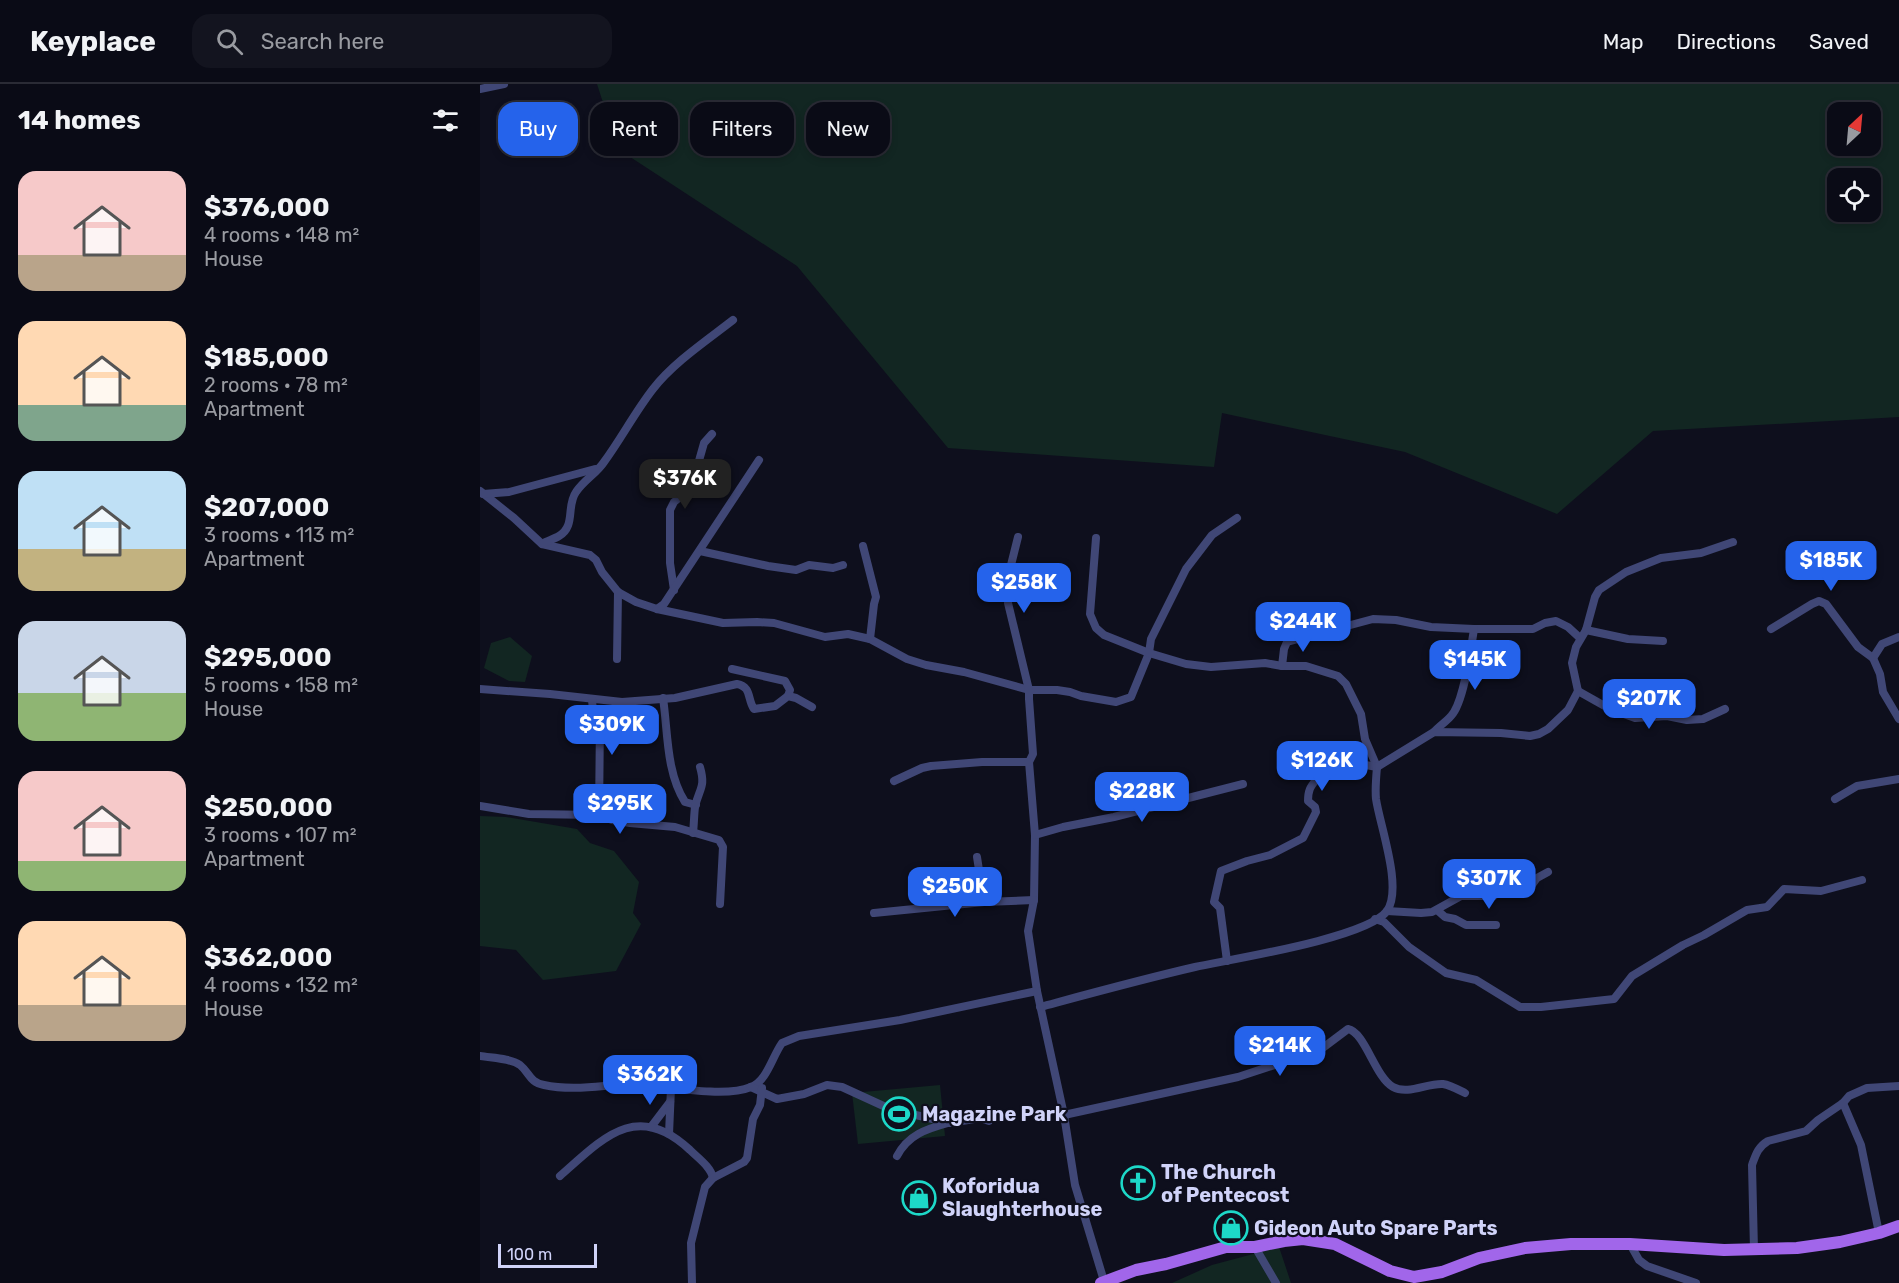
<!DOCTYPE html>
<meta charset="utf-8">
<style>
:root{--surface:#0a0b16;--page:#13141f;--text:#f1f3f6;--muted:#999ba1;--line:#2a2b35;--accent:#2563eb}
body{margin:0;font-family:Rubik,sans-serif;background:var(--page);color:var(--text);height:100vh;display:flex;flex-direction:column;font-size:22px;white-space:nowrap}
*{box-sizing:border-box;margin:0}
p{font-size:20px;color:var(--muted)}
.icon{flex:none;width:33px;height:33px;fill:none;stroke:currentColor;stroke-width:2;stroke-linecap:round;stroke-linejoin:round}
.map{position:relative;flex:1;overflow:hidden}
.side{display:flex;flex-direction:column;background:var(--surface);width:480px}
.side>*{flex:none}
.top-card{position:absolute;left:18px;top:18px;width:570px;height:54px;display:flex;gap:12px}
.needle{width:39px;rotate:26deg}
.buttons{position:absolute;left:1347px;top:18px;display:grid;gap:12px}
.buttons a{display:grid;place-items:center;width:54px;height:54px;border-radius:12px;background:var(--surface);box-shadow:0 3px 9px #0003,0 0 0 2px var(--line);font-size:30px}
.scale{position:absolute;left:18px;bottom:15px;width:99px;box-sizing:border-box;padding-left:6px;border:3px solid #d0d3f9;border-top:0;font-size:16px;line-height:21px;white-space:nowrap;color:#d0d3f9;-webkit-text-stroke:4px #0e0f1d;paint-order:stroke}
.price{position:absolute;translate:-50% -51px;padding:0 14px;border-radius:12px;background:var(--accent);color:#fff;font-size:20px;line-height:39px;filter:drop-shadow(0 2px 3px #0008)}
.price::after{content:'';position:absolute;left:50%;top:36px;width:18px;height:14px;margin-left:-9px;background:inherit;clip-path:polygon(0 0,100% 0,50% 100%)}
.price.active{background:#222;color:#fff}
ul{padding:0;list-style:none}
li{display:flex;align-items:center;gap:18px;height:150px;padding:0 18px}
li span{display:grid;place-items:center;flex:none;width:168px;height:120px;border-radius:18px;color:#555}
li>.icon{margin-inline-start:auto}
span .icon{width:72px;height:72px;fill:#fffc;stroke-width:1}
li b{font-size:26px}
h2{display:flex;justify-content:space-between;align-items:center;height:72px;padding:0 18px;font-size:26px}
.pill{padding:0 21px;border-radius:18px;background:var(--surface);box-shadow:0 3px 9px #0003,0 0 0 2px var(--line);font-size:21px;line-height:54px}
.pill.active{background:var(--accent);color:#fff}
header{display:flex;align-items:center;gap:36px;box-sizing:border-box;height:84px;padding:0 30px;background:var(--surface);border-bottom:2px solid var(--line)}
header strong{font-size:28px}
nav{display:flex;gap:33px;margin-inline-start:auto;font-size:21px}
.search{width:420px;height:54px;background:var(--page);display:flex;align-items:center;gap:15px;box-sizing:border-box;padding:0 21px;border-radius:18px;color:var(--muted);font-size:22px}
main{display:flex;flex:1;min-height:0}
.map>svg:first-child{display:block}
.green{fill:#122622;fill-rule:evenodd}
.lines{fill:none;stroke-linecap:round;stroke-linejoin:round}
.street{stroke:#404776;stroke-width:8}
.primary{stroke:#a166ea;stroke-width:12}
.labels{text-anchor:middle;dominant-baseline:central;stroke-width:4.5;stroke-linejoin:round;paint-order:stroke}
.poi-label{font-size:20px;font-weight:bold;fill:#d0d3f9;stroke:#0e0f1d;text-anchor:start}
</style>
<header>
<strong>Keyplace</strong>
<div class="search"><svg class="icon" aria-label="search" viewBox="0 0 24 24"><circle cx="10" cy="10" r="6"/><path d="M15 15l6 6"/></svg>Search here</div>
<nav><a>Map</a><a>Directions</a><a>Saved</a></nav>
</header>
<main>
<section class="side">
<h2>14 homes<svg class="icon" aria-label="filters" viewBox="0 0 24 24"><path d="M4 7h16M4 17h16"/><circle cx="9" cy="7" r="2"/><circle cx="15" cy="17" r="2"/></svg></h2>
<ul>
<li><span style="background:linear-gradient(#f6c9c9 70%,#b9a48a 0)"><svg class="icon" aria-label="home" viewBox="0 0 24 24"><path d="M3 11l9-7 9 7M6 9v11h12V9"/></svg></span><div><b>$376,000</b><p>4 rooms · 148 m²</p><p>House</p></div></li>
<li><span style="background:linear-gradient(#ffd9b3 70%,#7fa58c 0)"><svg class="icon" aria-label="home" viewBox="0 0 24 24"><path d="M3 11l9-7 9 7M6 9v11h12V9"/></svg></span><div><b>$185,000</b><p>2 rooms · 78 m²</p><p>Apartment</p></div></li>
<li><span style="background:linear-gradient(#bfe0f5 65%,#c2b280 0)"><svg class="icon" aria-label="home" viewBox="0 0 24 24"><path d="M3 11l9-7 9 7M6 9v11h12V9"/></svg></span><div><b>$207,000</b><p>3 rooms · 113 m²</p><p>Apartment</p></div></li>
<li><span style="background:linear-gradient(#c9d6e8 60%,#8fb573 0)"><svg class="icon" aria-label="home" viewBox="0 0 24 24"><path d="M3 11l9-7 9 7M6 9v11h12V9"/></svg></span><div><b>$295,000</b><p>5 rooms · 158 m²</p><p>House</p></div></li>
<li><span style="background:linear-gradient(#f6c9c9 75%,#8fb573 0)"><svg class="icon" aria-label="home" viewBox="0 0 24 24"><path d="M3 11l9-7 9 7M6 9v11h12V9"/></svg></span><div><b>$250,000</b><p>3 rooms · 107 m²</p><p>Apartment</p></div></li>
<li><span style="background:linear-gradient(#ffd9b3 70%,#b9a48a 0)"><svg class="icon" aria-label="home" viewBox="0 0 24 24"><path d="M3 11l9-7 9 7M6 9v11h12V9"/></svg></span><div><b>$362,000</b><p>4 rooms · 132 m²</p><p>House</p></div></li>
</ul>
</section>
<div class="map">
<svg width="1419" height="1199" viewBox="0 0 1419 1199">
<rect width="100%" height="100%" fill="#0e0f1d"/>
<g class="green">
<path d="M 117,0 L 1419,0 L 1419,333 L 1173,347 L 1077,430 L 925,368 L 742,329 L 734,383 L 468,364 L 317,182 L 138,65 ZM 1390,28 L 1390,62 L 1358,62 L 1358,28 ZM 1390,94 L 1390,128 L 1358,128 L 1358,94 Z"/>
<polygon points="30,553 52,572 45,598 29,597 4,584 11,559"/>
<polygon points="0,732 26,733 97,745 110,759 134,767 159,798 153,829 161,840 136,887 63,896 36,866 0,862"/>
<polygon points="460,1001 465,1052 378,1060 372,1009"/>
<polygon points="799,1163 811,1199 692,1199 732,1181"/>
</g>
<g class="lines">
<g class="street">
<polyline points="0,5 24,0"/>
<polyline points="0,407 34,434 62,460 110,471 116,476 122,488 138,508 156,518 177,525 243,539 277,538 294,539 345,553 368,550 390,555 427,575 446,581 484,588 549,606 577,606 590,608 601,612 636,618 651,613 669,569 671,555 706,485 732,451 757,434"/>
<polyline points="3,410 29,408 115,385"/>
<polyline points="538,453 531,481 528,519 549,606 549,615 553,670 549,678 555,751 554,816 548,847 557,907 584,1031 595,1101 624,1197"/>
<polyline points="616,454 610,530 616,544 624,551 669,569 706,580 731,583 785,579 802,582 826,582 858,592 866,600 881,630 885,655 897,683"/>
<path d="M 62,460 C 67,457 74,455 79,452 C 96,442 86,422 96,408 C 104,396 117,389 124,378 C 141,355 155,328 173,305 C 193,279 226,257 253,236"/>
<polyline points="383,462 396,513 394,520 390,555"/>
<polyline points="220,467 288,482 316,486 329,481 353,484 363,481"/>
<polyline points="194,506 190,479 190,426 194,418 204,410 213,398 224,359 232,350"/>
<polyline points="177,525 184,520 279,376"/>
<polyline points="1291,545 1332,520 1339,517 1346,520 1378,563 1393,574 1400,590 1403,608 1419,635"/>
<polyline points="1106,546 1148,555 1183,557"/>
<polyline points="1393,574 1402,560 1419,553"/>
<polyline points="137,575 138,508"/>
<polyline points="802,582 804,565 807,558 893,535 916,536 951,543 994,545 1053,545 1065,539 1076,537 1088,543 1100,554"/>
<polyline points="252,585 305,597 310,606 308,612"/>
<path d="M 0,605 L 70,610 L 142,618 L 195,614 L 257,600 C 272,603 267,615 274,625 L 295,622 L 308,612 L 316,614 L 332,623"/>
<polyline points="1098,607 1130,625 1155,634 1187,632 1207,636 1223,635 1245,625"/>
<path d="M 183,614 C 188,648 186,688 205,718 L 216,721"/>
<polyline points="112,615 113,628 120,636 119,731"/>
<path d="M 954,648 C 959,642 966,638 971,632 C 984,619 991,564 994,545"/>
<polyline points="414,697 442,684 451,682 502,678 549,678"/>
<polyline points="1355,715 1377,702 1419,695"/>
<polyline points="0,722 49,730 119,731 132,736 150,739 195,743 239,756 243,763 240,820"/>
<path d="M 213,749 C 214,740 214,731 215,723 C 219,704 226,704 220,683"/>
<polyline points="555,751 583,743 634,733 763,700"/>
<polyline points="497,773 504,818"/>
<polyline points="1017,809 1032,809 1049,805 1057,794 1068,788"/>
<polyline points="957,826 965,833 975,835 986,841 1016,841"/>
<polyline points="907,827 941,829 952,828 981,812 1014,812 1017,809 1024,788"/>
<polyline points="394,829 504,818 554,816"/>
<polyline points="895,835 904,838 929,863 966,889 996,896 1040,923 1061,923 1134,915 1152,892 1203,861 1224,851 1267,826 1287,823 1304,805 1341,807 1382,796"/>
<path d="M 747,877 L 740,824 L 734,818 L 741,787 L 767,777 L 790,771 L 823,754 L 836,728 L 835,723 L 828,717 C 828,707 830,703 836,696 C 854,675 872,678 897,683"/>
<path d="M 560,923 C 612,909 663,895 715,883 C 752,875 887,854 907,827 C 923,804 900,742 896,715 C 895,705 896,694 897,683 L 954,648 L 1021,649 L 1050,652 L 1059,650 L 1068,645 L 1088,626 L 1098,607 L 1092,579 L 1096,563 L 1106,546 L 1115,513 L 1119,506 L 1146,488 L 1181,474 L 1221,469 L 1253,458"/>
<path d="M 0,972 C 12,974 30,974 40,981 C 50,989 49,998 64,1001 C 82,1005 105,1004 124,1002 C 133,1001 142,998 151,999 C 183,1001 242,1015 271,1003 C 287,997 292,973 302,959 L 319,952 L 420,936 L 557,907"/>
<polyline points="271,1003 297,1015 324,1010 347,1001 362,1003 410,1025 470,1039 500,1034 509,1037"/>
<polyline points="1363,1019 1381,1061 1399,1149"/>
<path d="M 584,1031 L 758,993 L 840,966 L 868,945 C 885,948 895,993 913,1003 C 928,1011 947,999 963,1000 C 970,1001 979,1006 985,1009"/>
<polyline points="171,1043 190,1018"/>
<polyline points="189,1050 191,1004"/>
<path d="M 417,1072 C 428,1051 446,1045 468,1039"/>
<path d="M 80,1092 C 123,1054 157,1016 210,1066 C 218,1074 231,1083 233,1094"/>
<polyline points="1150,1160 1159,1176 1167,1182 1216,1199"/>
<polyline points="775,1163 796,1199"/>
<path d="M 1274,1166 L 1272,1081 C 1276,1070 1278,1063 1288,1057 L 1326,1047 L 1338,1036 L 1363,1019 L 1369,1012 L 1387,1004 L 1419,1002"/>
<polyline points="212,1199 211,1159 225,1103 233,1094 264,1078 267,1074 273,1035 280,1021 282,1004"/>
</g>
<polyline class="primary" points="621,1199 656,1186 686,1180 746,1163 775,1163 804,1157 823,1155 855,1160 910,1187 934,1193 962,1188 999,1174 1045,1164 1091,1160 1150,1160 1244,1166 1317,1164 1360,1158 1399,1149 1419,1142"/>
</g>
<defs>
<g id="stadium-ring" transform="scale(1.725)"><circle r="9.5" fill="#0e0f1d" stroke="#1dd8c8" stroke-width="1.5"/><path d="M0-5a6.5 5 0 1 0 0 10a6.5 5 0 1 0 0-10ZM-3.5-1.8h7v3.6h-7Z" fill="#1dd8c8"/></g>
<g id="church-ring" transform="scale(1.725)"><circle r="9.5" fill="#0e0f1d" stroke="#1dd8c8" stroke-width="1.5"/><path d="M-1.2-6h2.4v3.5h3.3v2.4h-3.3V6h-2.4V-.1h-3.3v-2.4h3.3Z" fill="#1dd8c8"/></g>
<g id="shop-ring" transform="scale(1.725)"><circle r="9.5" fill="#0e0f1d" stroke="#1dd8c8" stroke-width="1.5"/><path d="M-5-2.5h2.3a2.7 3.5 0 0 1 5.4 0H5L5.5 6h-11ZM-1.5-2.5h3a1.5 2.3 0 0 0-3 0Z" fill="#1dd8c8"/></g>
</defs>
<g fill-rule="evenodd">
<use href="#stadium-ring" x="419" y="1030"/>
<use href="#church-ring" x="658" y="1099"/>
<use href="#shop-ring" x="439" y="1114"/>
<use href="#shop-ring" x="751" y="1144"/>
</g>
<g class="labels">
<g class="poi-label">
<text x="442" y="1030">Magazine Park</text>
<text x="681" y="1088">The Church<tspan x="681" dy="23">of Pentecost</tspan></text>
<text x="462" y="1102">Koforidua<tspan x="462" dy="23">Slaughterhouse</tspan></text>
<text x="774" y="1144">Gideon Auto Spare Parts</text>
</g>
</g>
</svg>
<div class="buttons">
<a><svg class="needle" viewBox="-14 -14 28 28"><path d="M0-13l5 13h-10z" fill="#e53935"/><path d="M0 13l5-13h-10z" fill="#999ba1"/></svg></a>
<a><svg class="icon" aria-label="locate" viewBox="0 0 24 24"><circle cx="12" cy="12" r="6"/><path d="M12 2v4M12 18v4M2 12h4M18 12h4"/></svg></a>
</div>
<div class="scale">100 m</div>
<b class="price active" style="left:205px;top:426px">$376K</b>
<b class="price" style="left:1351px;top:508px">$185K</b>
<b class="price" style="left:544px;top:530px">$258K</b>
<b class="price" style="left:823px;top:569px">$244K</b>
<b class="price" style="left:995px;top:607px">$145K</b>
<b class="price" style="left:1169px;top:646px">$207K</b>
<b class="price" style="left:132px;top:672px">$309K</b>
<b class="price" style="left:842px;top:708px">$126K</b>
<b class="price" style="left:662px;top:739px">$228K</b>
<b class="price" style="left:140px;top:751px">$295K</b>
<b class="price" style="left:1009px;top:826px">$307K</b>
<b class="price" style="left:475px;top:834px">$250K</b>
<b class="price" style="left:800px;top:993px">$214K</b>
<b class="price" style="left:170px;top:1022px">$362K</b>
<div class="top-card">
<a class="pill active">Buy</a>
<a class="pill">Rent</a>
<a class="pill">Filters</a>
<a class="pill">New</a>
</div>
</div>
</main>
